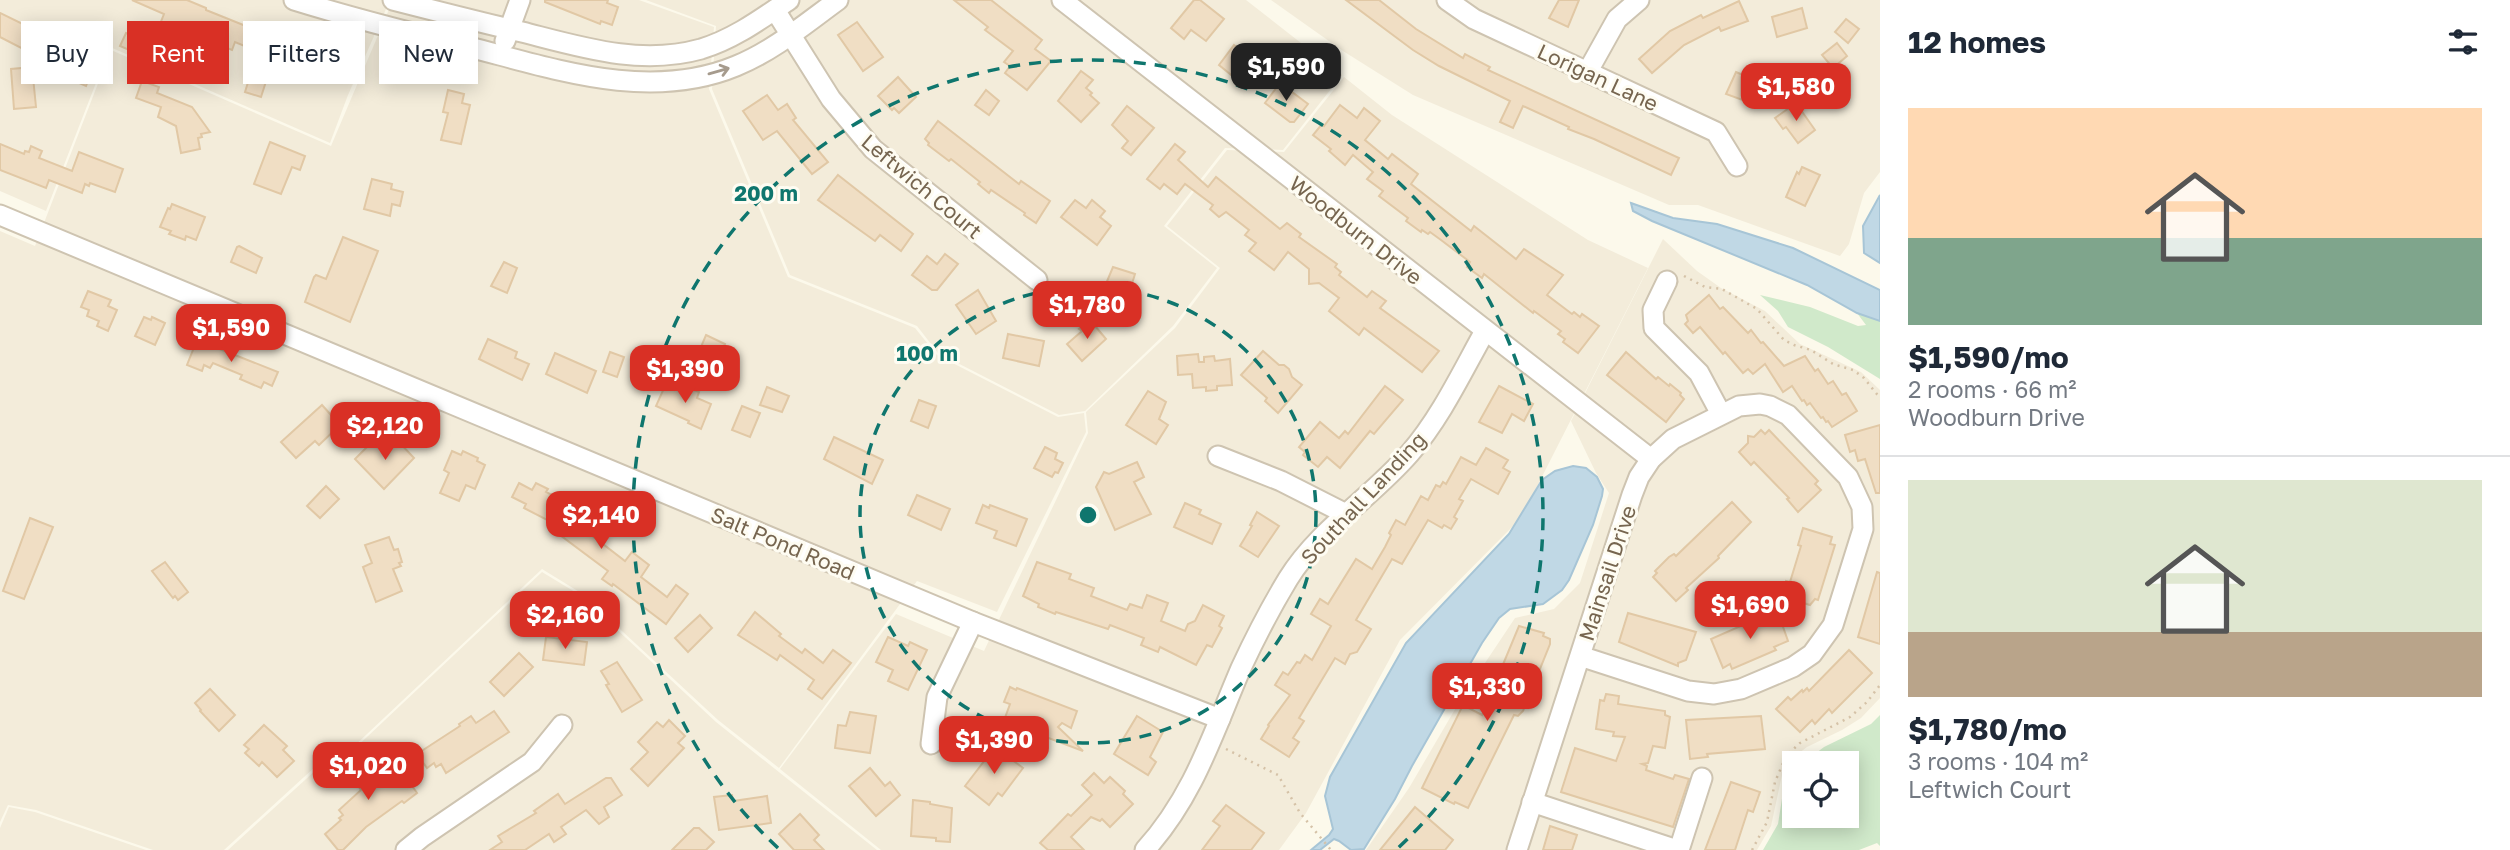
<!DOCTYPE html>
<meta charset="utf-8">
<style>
:root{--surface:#fff;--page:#f2f2f3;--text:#1f2937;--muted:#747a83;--line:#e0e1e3;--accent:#d93025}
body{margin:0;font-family:"Golos Text",sans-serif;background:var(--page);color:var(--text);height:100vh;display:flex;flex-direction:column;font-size:26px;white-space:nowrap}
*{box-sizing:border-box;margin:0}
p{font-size:23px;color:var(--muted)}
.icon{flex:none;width:38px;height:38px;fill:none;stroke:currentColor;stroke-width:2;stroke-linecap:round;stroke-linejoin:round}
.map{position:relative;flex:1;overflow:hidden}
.side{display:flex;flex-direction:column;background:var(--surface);width:630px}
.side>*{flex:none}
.top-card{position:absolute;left:21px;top:21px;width:665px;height:63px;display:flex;gap:14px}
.fabs{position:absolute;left:1782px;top:751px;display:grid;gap:14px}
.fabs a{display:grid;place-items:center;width:77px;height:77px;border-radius:0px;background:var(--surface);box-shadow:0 4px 18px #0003;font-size:35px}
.price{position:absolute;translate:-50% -60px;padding:0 16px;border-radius:14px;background:var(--accent);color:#fff;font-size:23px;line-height:46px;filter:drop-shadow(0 2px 4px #0008)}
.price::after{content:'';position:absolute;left:50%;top:42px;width:21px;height:16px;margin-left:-10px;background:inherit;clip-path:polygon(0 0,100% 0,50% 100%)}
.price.current{background:#222;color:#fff}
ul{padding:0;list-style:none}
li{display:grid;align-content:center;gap:14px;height:371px;padding:0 28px}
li+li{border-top:2px solid var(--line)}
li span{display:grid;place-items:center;height:217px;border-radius:0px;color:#555}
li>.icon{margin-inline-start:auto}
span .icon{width:126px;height:126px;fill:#fffc;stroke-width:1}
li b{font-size:30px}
h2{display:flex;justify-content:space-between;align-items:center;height:84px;padding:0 28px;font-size:30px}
.tag{padding:0 24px;border-radius:0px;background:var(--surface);box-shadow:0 4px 18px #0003;font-size:24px;line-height:63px}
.tag.current{background:var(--accent);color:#fff}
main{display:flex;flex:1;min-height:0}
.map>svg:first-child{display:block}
.residential{fill:#f3ecda}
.green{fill:#d0e9ca}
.water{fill:#c0d8e5;stroke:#a7c5d6;stroke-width:2}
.building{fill:#f0dec4;stroke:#e1c8a5;stroke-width:2}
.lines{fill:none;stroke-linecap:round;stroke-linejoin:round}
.minor-casing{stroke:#cec4b1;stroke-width:23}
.path{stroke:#d5c2a7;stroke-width:2.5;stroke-dasharray:2 5;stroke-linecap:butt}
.minor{stroke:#fff;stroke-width:19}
.oneway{stroke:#a69b8d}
.ring{fill:none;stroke:#0f766e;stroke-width:3.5;stroke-dasharray:12 9}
.labels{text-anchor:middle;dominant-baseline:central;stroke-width:6;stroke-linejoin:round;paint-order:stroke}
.street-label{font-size:21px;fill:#76654f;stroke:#fefcf2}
.centre{fill:#0f766e;stroke:#fefcf2;stroke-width:3.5}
.ring-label{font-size:21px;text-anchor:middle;font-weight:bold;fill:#0f766e;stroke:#fefcf2;stroke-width:6;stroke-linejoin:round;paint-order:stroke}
</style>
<main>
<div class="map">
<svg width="1880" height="850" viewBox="0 0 1880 850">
<rect width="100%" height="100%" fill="#fcf9eb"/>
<g class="residential">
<polygon points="0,0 390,0 348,95 330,143 110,47 46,211 0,191"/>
<polygon points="393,0 639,0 714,27 709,89 788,277 915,328 937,355 1058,417 1084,413 1086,432 997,612 917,581 779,768 718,720 581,593 542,569 332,767 315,767 224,850 153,850 36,810 8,805 0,822 0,231 35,246 111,50 331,146"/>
<polygon points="646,0 1246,0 1342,75 1283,150 1225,148 1164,226 1217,268 1173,326 1085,411 1059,415 938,353 917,326 790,275 712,89 716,26"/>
<polygon points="1271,0 1880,0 1880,172 1864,193 1849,244 1840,256 1698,205 1669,205 1413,95 1343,51"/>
<polygon points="1344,77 1392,115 1588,240 1648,268 1521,518 1400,640 1306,813 1279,850 881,850 780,769 896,614 984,651 1088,433 1086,412 1175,328 1220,268 1167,226 1227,150 1284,152"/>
<polygon points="1663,239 1697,271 1721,288 1765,311 1800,344 1861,372 1880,390 1880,698 1861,718 1842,730 1807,747 1795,756 1782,775 1771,826 1757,850 1366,850 1409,788 1461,699 1515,618 1554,609 1580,583 1609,493 1596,473 1571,421"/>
<polygon points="542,572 580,595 716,722 877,850 228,850 316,770 333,769"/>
<polygon points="9,807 35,812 146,850 0,850 0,828"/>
</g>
<g class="green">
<polygon points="1760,295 1810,307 1858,326 1866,325 1857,313 1880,321 1880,379 1828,347 1788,327 1778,311"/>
<polygon points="1880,715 1880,846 1877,843 1859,850 1763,850 1778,824 1784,786 1794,770 1794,816 1846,816 1846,763 1803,763 1824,747 1871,724"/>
</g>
<g class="water">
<polygon points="1880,195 1880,263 1864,253 1863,226"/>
<polygon points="1631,203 1673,218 1717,224 1793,248 1880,290 1880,321 1857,313 1807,285 1652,221 1633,211"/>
<polygon points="1573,466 1586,468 1597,477 1603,489 1602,496 1593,525 1569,580 1562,590 1543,604 1510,609 1499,618 1482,643 1412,766 1395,799 1364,849 1351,850 1339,841 1334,839 1320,850 1311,850 1329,835 1333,829 1325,796 1330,777 1406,643 1509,534 1542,480 1555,471"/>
</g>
<g class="building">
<polygon points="132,0 187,0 206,8 206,10 268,35 269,31 305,43 304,45 338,54 338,57 351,60 346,80 322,73 320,79 289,70 288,74 270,69 261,97 245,92 250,76 254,77 262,53 235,42 232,50 217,44 220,37 191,25 188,31 180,28 177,37 158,29 164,14"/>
<polygon points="545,0 608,0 607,3 618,7 612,25 601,21 600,24 545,2"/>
<polygon points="954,0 991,0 1042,40 1035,49 1051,61 1027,90 1005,73 1010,66 1004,62 1013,51 985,30 988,27"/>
<polygon points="1194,0 1200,0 1224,19 1206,41 1191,30 1184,39 1171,28"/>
<polygon points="1346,0 1379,0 1416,29 1463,58 1465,54 1490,67 1488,70 1679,158 1671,175 1594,139 1568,129 1569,127 1523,106 1513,128 1500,122 1510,101 1439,66 1413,50"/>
<polygon points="1559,0 1579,0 1568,27 1549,18"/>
<polygon points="1739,1 1748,21 1721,31 1719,27 1684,45 1652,73 1639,59 1670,31 1701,15 1703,18"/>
<polygon points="1802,8 1807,28 1777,37 1772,17"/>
<polygon points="0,13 37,31 27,51 0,37"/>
<polygon points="1846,19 1859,29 1848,43 1835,32"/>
<polygon points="857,22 883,57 863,71 838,35"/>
<polygon points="126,33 141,40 136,53 120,46"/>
<polygon points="1837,43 1847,56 1833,68 1822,55"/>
<polygon points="1234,45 1261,68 1246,87 1219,65"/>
<polygon points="85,47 99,53 86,86 72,80"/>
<polygon points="32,67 36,107 14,109 11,69"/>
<polygon points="1081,71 1093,80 1086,88 1092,93 1090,95 1099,103 1081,122 1058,101"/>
<polygon points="1736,72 1768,86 1759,106 1726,94"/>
<polygon points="898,77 916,97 899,113 894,108 892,110 878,96"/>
<polygon points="142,81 159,87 157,93 192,107 210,132 201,134 202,137 198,138 200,149 181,153 176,126 158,117 161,107 136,98"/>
<polygon points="1280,83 1308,104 1294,122 1290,122 1265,103"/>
<polygon points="448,90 464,94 462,103 470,105 461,144 441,140 448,113 443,112"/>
<polygon points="986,90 999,101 989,115 975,105"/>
<polygon points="767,95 778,110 787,104 796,118 793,120 828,162 812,174 777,131 763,140 743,111"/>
<polygon points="1796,103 1815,130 1798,143 1786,127 1783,129 1775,118"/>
<polygon points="1340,105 1357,118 1364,108 1380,121 1365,140 1388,159 1392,154 1418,174 1411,184 1471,231 1474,226 1516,259 1524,249 1563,275 1547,295 1572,314 1574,312 1580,317 1582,314 1599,326 1578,353 1563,342 1565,339 1558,334 1561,331 1534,311 1533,313 1484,274 1482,278 1467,267 1470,262 1441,240 1430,232 1428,234 1422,230 1421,232 1406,221 1408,218 1379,196 1383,191 1367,179 1373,172 1353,155 1345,165 1329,151 1331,149 1313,135 1322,124 1324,126"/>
<polygon points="1127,106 1154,128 1131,155 1122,148 1128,141 1112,125"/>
<polygon points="938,121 1019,184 1021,181 1050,201 1036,223 1024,215 1025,213 991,190 989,193 978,184 980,182 951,159 949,161 928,145 929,143 925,139"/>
<polygon points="270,142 305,156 300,170 292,167 281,194 254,184"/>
<polygon points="0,144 24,154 25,151 29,152 31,146 42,151 39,158 72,171 79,152 123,169 115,192 90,183 89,186 85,184 82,193 49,180 46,188 0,170"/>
<polygon points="1175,144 1185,152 1178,160 1208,187 1216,177 1280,229 1287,223 1301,234 1299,237 1337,264 1335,267 1341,272 1339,275 1367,297 1372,291 1386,301 1380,308 1439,351 1422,372 1364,328 1359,335 1329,311 1339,298 1319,283 1309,284 1309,269 1288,252 1274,270 1249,251 1256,243 1245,235 1249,230 1226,212 1219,217 1210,209 1213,205 1185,184 1177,194 1164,184 1160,189 1147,179"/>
<polygon points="1802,167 1820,175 1805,206 1786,197 1797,172 1799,174"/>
<polygon points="838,175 913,234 901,251 880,235 875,241 818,200"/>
<polygon points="372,179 392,184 391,189 403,192 400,206 392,204 390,216 364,209"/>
<polygon points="1075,200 1086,208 1092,200 1105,211 1100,217 1111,226 1097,245 1061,217"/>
<polygon points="172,204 205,217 196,240 186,236 185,240 169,234 171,231 160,227 168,208 170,209"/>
<polygon points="343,237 378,251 350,322 305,302 314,277 316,275 326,279"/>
<polygon points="239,246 262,258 256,273 231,262 237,247"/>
<polygon points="945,254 958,264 937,290 932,290 912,275 927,256 937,264"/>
<polygon points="504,262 517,268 507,293 491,286"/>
<polygon points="1113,267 1135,274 1125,306 1100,298"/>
<polygon points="978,290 996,321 976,334 956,305"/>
<polygon points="88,291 111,300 108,306 117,310 108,331 97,326 99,321 87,316 89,310 81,307"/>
<polygon points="1709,295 1720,309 1723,307 1748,333 1751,330 1761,343 1763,342 1784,366 1805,356 1815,371 1818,369 1828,384 1833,381 1842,395 1846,393 1857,411 1832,427 1828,421 1826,422 1823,417 1821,418 1810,403 1807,405 1804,400 1802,401 1792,386 1783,392 1765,364 1753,374 1748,369 1743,373 1725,352 1723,354 1700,327 1693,333 1685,324 1688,321 1686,315"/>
<polygon points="144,317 151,320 152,317 165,323 155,345 135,336"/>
<polygon points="1090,320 1106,339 1082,361 1067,344 1082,331 1079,329"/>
<polygon points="1008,334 1044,341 1039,366 1003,358"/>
<polygon points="706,335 725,344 717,362 698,354"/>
<polygon points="488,339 517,352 515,358 529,364 522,380 479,359"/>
<polygon points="197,340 278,372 272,386 264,382 261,388 240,379 242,375 213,363 210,368 204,365 202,371 187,365"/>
<polygon points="1263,351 1279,365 1284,365 1289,369 1292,377 1302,385 1278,413 1265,401 1267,398 1241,375"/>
<polygon points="610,352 624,357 617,377 603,372"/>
<polygon points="1626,352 1656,379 1658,377 1669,386 1670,384 1681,393 1680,395 1684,399 1666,422 1607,375"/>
<polygon points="555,353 596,371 587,393 546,374"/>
<polygon points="1198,354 1199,362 1204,362 1204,357 1214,356 1215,361 1230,359 1232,385 1217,386 1217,390 1206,391 1206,387 1193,388 1192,374 1178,375 1177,356"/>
<polygon points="677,383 699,392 697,398 711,404 701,429 688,423 689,421 656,406 665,386 674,390"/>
<polygon points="1385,386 1403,400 1374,434 1370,431 1340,468 1327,457 1318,467 1303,455 1305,452 1299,447 1320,422 1339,438 1345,431 1348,434"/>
<polygon points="1499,386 1533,404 1524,421 1512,414 1502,433 1479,422"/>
<polygon points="767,387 789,396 782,412 760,405"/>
<polygon points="1148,391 1166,402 1159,419 1168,425 1156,444 1126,425"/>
<polygon points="919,400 936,406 928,428 911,421"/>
<polygon points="322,405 340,425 319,445 315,441 296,458 281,442"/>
<polygon points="742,406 760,413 750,437 732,430"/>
<polygon points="1880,425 1880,493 1876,493 1865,459 1858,461 1855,450 1850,452 1845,435"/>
<polygon points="1761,430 1765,434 1769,430 1818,481 1815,484 1821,490 1798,512 1787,499 1789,498 1754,462 1751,465 1739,452 1748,443 1748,436 1754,437"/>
<polygon points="834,437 883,460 872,484 824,459"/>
<polygon points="397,440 414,458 384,489 355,459 373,441 384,452"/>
<polygon points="1045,447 1057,453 1055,459 1063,463 1058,473 1055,472 1052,477 1034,468"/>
<polygon points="1486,448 1508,460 1503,468 1510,472 1498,494 1471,479 1459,499 1463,501 1454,517 1457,519 1451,529 1444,525 1442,528 1428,520 1402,564 1392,559 1356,620 1371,629 1357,652 1350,654 1345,664 1335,658 1299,718 1304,721 1293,738 1299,742 1289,757 1261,739 1269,726 1268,725 1290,695 1275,685 1283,672 1288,675 1297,662 1300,663 1305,655 1312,660 1331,626 1311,614 1320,599 1328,604 1356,559 1372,569 1385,547 1391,535 1389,533 1396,520 1405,525 1421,496 1428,500 1436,485 1440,487 1443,482 1446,484 1461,457 1476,465"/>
<polygon points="452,451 461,455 463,451 478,458 477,461 485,465 475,489 466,485 459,501 440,493 449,473 444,470"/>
<polygon points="1137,462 1144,477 1134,482 1151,514 1115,530 1096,487 1104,472 1109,474"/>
<polygon points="519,483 532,490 536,483 548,489 546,492 580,510 583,506 601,520 590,534 625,561 632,552 649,565 641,577 667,597 676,585 688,594 666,624 613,584 612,586 602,579 608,571 560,535 565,529 524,508 526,504 512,497"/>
<polygon points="326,486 339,499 320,518 307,506"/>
<polygon points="917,495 950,509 941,530 908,515"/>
<polygon points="1732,502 1751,522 1718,556 1719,558 1686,588 1688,590 1676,601 1653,577 1657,573 1655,571 1669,557 1674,554 1676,556"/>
<polygon points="1185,503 1201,510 1199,514 1221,524 1212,544 1174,527"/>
<polygon points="983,505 989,508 990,505 1027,519 1016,546 994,538 997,531 976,523"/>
<polygon points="1257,512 1279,526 1258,557 1240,546 1252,526 1250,525"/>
<polygon points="30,518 53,527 24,599 3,591"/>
<polygon points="1803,528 1832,537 1830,544 1835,545 1818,600 1815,599 1810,605 1781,596 1786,581 1790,582 1801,546 1798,545"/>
<polygon points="389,537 394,550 398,549 402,562 399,563 401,566 393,569 402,591 376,602 363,567 372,563 365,545"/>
<polygon points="165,562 188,592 178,600 175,596 173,598 152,571"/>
<polygon points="1037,562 1071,574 1069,579 1094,588 1091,596 1127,610 1130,604 1142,608 1147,595 1168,603 1161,621 1185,631 1188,624 1195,621 1203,605 1224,616 1219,626 1222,628 1212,647 1207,645 1196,665 1160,647 1158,652 1141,645 1144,638 1110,625 1108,629 1056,612 1055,614 1038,607 1039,604 1023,596"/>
<polygon points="1877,572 1880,573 1880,644 1858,637"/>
<polygon points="1777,610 1788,641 1774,647 1776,650 1732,669 1730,664 1723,668 1711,639"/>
<polygon points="755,612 781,634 779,636 802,653 805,649 823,663 833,650 851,663 822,699 808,689 814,680 780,655 777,660 738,635"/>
<polygon points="1628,613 1696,632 1686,660 1678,663 1678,666 1619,642"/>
<polygon points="700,615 712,628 688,652 675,638"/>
<polygon points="1519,626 1544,633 1543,636 1550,639 1550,644 1523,711 1518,716 1514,715 1468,808 1455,802 1454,804 1422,788 1463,705 1482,715"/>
<polygon points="546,637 587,642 584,665 543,660"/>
<polygon points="888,637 908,646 910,642 927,650 908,690 888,681 893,670 876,662"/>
<polygon points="1849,650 1872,673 1832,713 1829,709 1815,724 1812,720 1800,732 1776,709 1788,697 1791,700 1802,690 1803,692 1807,688 1809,691"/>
<polygon points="519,653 533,667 504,696 490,682"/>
<polygon points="617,662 642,700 622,712 606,685 609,684 601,671"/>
<polygon points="1010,687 1016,690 1017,688 1077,711 1071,728 1062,723 1058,727 1083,751 1046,737 1044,741 1002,726 1010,704 1004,702"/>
<polygon points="210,689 235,715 219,731 200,711 201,710 195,703"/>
<polygon points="1606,694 1619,696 1618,704 1665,711 1665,715 1670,717 1665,748 1653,746 1648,763 1642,764 1647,766 1646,770 1673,779 1675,775 1689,779 1673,827 1561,792 1575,748 1616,761 1625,737 1613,736 1614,732 1596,729 1600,700 1604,701"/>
<polygon points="494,711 509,732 446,773 441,764 436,767 434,763 427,768 417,754 460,726 459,724 471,716 476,723"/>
<polygon points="850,712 876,716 870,753 835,748 838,725 846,726"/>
<polygon points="1137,716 1163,732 1150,757 1156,762 1148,775 1114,754"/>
<polygon points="1761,716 1765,749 1707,754 1708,757 1690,759 1686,720"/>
<polygon points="669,720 685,736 678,743 684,748 648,786 631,769 648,752 638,742 657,722 663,727"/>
<polygon points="993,723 1009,729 1002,747 985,741"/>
<polygon points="264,725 287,746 283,750 294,761 277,777 262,762 259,766 245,753 249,749 244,745"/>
<polygon points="995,747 1023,768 1002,796 998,793 989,805 965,786"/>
<polygon points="363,755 386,786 403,773 417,793 404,803 402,801 366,827 343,850 338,850 325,834 341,820 339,818 343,815 339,810 361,790 345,769"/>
<polygon points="870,768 885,786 890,782 900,795 876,816 849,786"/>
<polygon points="1094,773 1104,783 1110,777 1125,791 1123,794 1133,804 1110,827 1102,819 1100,821 1091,817 1071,837 1084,850 1048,850 1040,843 1068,814 1071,816 1092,795 1082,785"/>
<polygon points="606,778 611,778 622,795 604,807 609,817 599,824 586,810 561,827 566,834 554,842 549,834 525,850 490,850 502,842 498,836 536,813 534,811 558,794 565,804"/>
<polygon points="1731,782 1760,792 1753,812 1748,810 1735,850 1705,850"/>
<polygon points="732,795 733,801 767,796 771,823 719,830 714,797"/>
<polygon points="913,800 930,802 930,804 952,808 950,842 936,841 936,838 911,836"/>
<polygon points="1226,805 1264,833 1251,850 1202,850 1220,826 1213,821"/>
<polygon points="1415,807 1453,840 1445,850 1380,850"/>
<polygon points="800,814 819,835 814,840 824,850 794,850 779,834"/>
<polygon points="1550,826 1577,835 1572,850 1543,850"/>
<polygon points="694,828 699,828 714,842 706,850 672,850"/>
</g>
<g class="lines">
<g class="minor-casing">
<g id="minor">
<path d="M 294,0 C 352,18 411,33 469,47 C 555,69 649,102 736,66 C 773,51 805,24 838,0"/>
<path d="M 393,0 C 436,11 479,22 522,32 C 581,47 640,66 701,49 C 734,39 761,19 789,0"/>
<polyline points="1062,0 1651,459"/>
<polyline points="1447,0 1474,19 1716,132 1737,166"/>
<polyline points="775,10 831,99 873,149 1037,280"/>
<polyline points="505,41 520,0"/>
<polyline points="1588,71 1617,19 1639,0"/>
<polyline points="0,215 973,622 1220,719"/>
<polyline points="1667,281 1653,310 1654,328 1699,373 1721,414"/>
<polyline points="1218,456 1281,481 1346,514"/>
<polyline points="931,744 937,697 973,622"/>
<polyline points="1532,802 1677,850"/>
<polyline points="406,850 422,837 532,762 562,725"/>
<path d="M 1145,850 C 1194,796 1213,733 1241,668 C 1255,638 1271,607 1288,579 C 1319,529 1372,497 1410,453 C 1441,417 1462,372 1485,331"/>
<polyline points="1517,850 1632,495 1639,477 1651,459 1673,439 1739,406 1760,404 1770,406 1788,415 1848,477 1862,507 1863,529 1833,625 1812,654 1793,667 1741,689 1714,694 1688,691 1580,656"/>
<polyline points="1679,850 1702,778"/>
</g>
</g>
<g class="path">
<polyline points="1684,276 1705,287 1722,289 1757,309 1784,340 1794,345 1811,350 1833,364 1853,370 1864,378 1880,398"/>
<polyline points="1226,749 1278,775 1300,813 1331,850"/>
<polyline points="1752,850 1767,822 1775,782 1786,756 1800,743 1850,717 1867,702 1880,685"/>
</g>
<use href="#minor" class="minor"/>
</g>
<defs><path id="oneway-shaft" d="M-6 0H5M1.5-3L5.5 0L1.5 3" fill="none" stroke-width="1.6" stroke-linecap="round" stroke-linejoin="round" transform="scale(1.75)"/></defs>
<use class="oneway" href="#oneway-shaft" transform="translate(719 71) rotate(-16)"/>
<g class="ring">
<circle cx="1088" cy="515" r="228"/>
<path d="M778 848A455 455 0 1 1 1398 848"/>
</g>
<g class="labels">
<g class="street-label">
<text transform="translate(1598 77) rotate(25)">Lorigan Lane</text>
<text transform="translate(922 186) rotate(40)">Leftwich Court</text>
<text transform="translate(1356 230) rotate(38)">Woodburn Drive</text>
<text transform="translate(1363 498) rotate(-47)">Southall Landing</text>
<text transform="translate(783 543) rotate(23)">Salt Pond Road</text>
<text transform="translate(1607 573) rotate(-72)">Mainsail Drive</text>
</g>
</g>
<circle cx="1088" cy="515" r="10" class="centre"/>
<g class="ring-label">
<text x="766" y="201">200 m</text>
<text x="927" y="361">100 m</text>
</g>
</svg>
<div class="fabs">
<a><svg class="icon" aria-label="locate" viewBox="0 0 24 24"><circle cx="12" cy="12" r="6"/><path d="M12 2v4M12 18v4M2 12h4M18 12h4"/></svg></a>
</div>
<b class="price current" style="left:1286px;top:103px">$1,590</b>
<b class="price" style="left:1796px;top:123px">$1,580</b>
<b class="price" style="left:1087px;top:341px">$1,780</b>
<b class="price" style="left:231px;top:364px">$1,590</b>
<b class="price" style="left:685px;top:405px">$1,390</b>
<b class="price" style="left:385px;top:462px">$2,120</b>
<b class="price" style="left:601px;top:551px">$2,140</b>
<b class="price" style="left:1750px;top:641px">$1,690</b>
<b class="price" style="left:565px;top:651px">$2,160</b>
<b class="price" style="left:1487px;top:723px">$1,330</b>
<b class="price" style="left:994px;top:776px">$1,390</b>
<b class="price" style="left:368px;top:802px">$1,020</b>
<div class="top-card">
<a class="tag">Buy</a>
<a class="tag current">Rent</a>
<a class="tag">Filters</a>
<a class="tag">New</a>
</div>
</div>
<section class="side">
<h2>12 homes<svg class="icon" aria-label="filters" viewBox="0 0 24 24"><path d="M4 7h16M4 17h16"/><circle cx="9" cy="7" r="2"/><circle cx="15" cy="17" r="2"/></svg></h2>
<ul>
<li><span style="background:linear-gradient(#ffd9b3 60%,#7fa58c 0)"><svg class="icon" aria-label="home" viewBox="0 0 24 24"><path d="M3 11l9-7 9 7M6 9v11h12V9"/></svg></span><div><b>$1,590/mo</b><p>2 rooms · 66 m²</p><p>Woodburn Drive</p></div></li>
<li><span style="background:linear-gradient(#dfe7d0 70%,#b9a48a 0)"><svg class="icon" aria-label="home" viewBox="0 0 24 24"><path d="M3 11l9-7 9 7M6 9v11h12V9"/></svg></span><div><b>$1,780/mo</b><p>3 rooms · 104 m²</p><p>Leftwich Court</p></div></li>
</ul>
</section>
</main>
